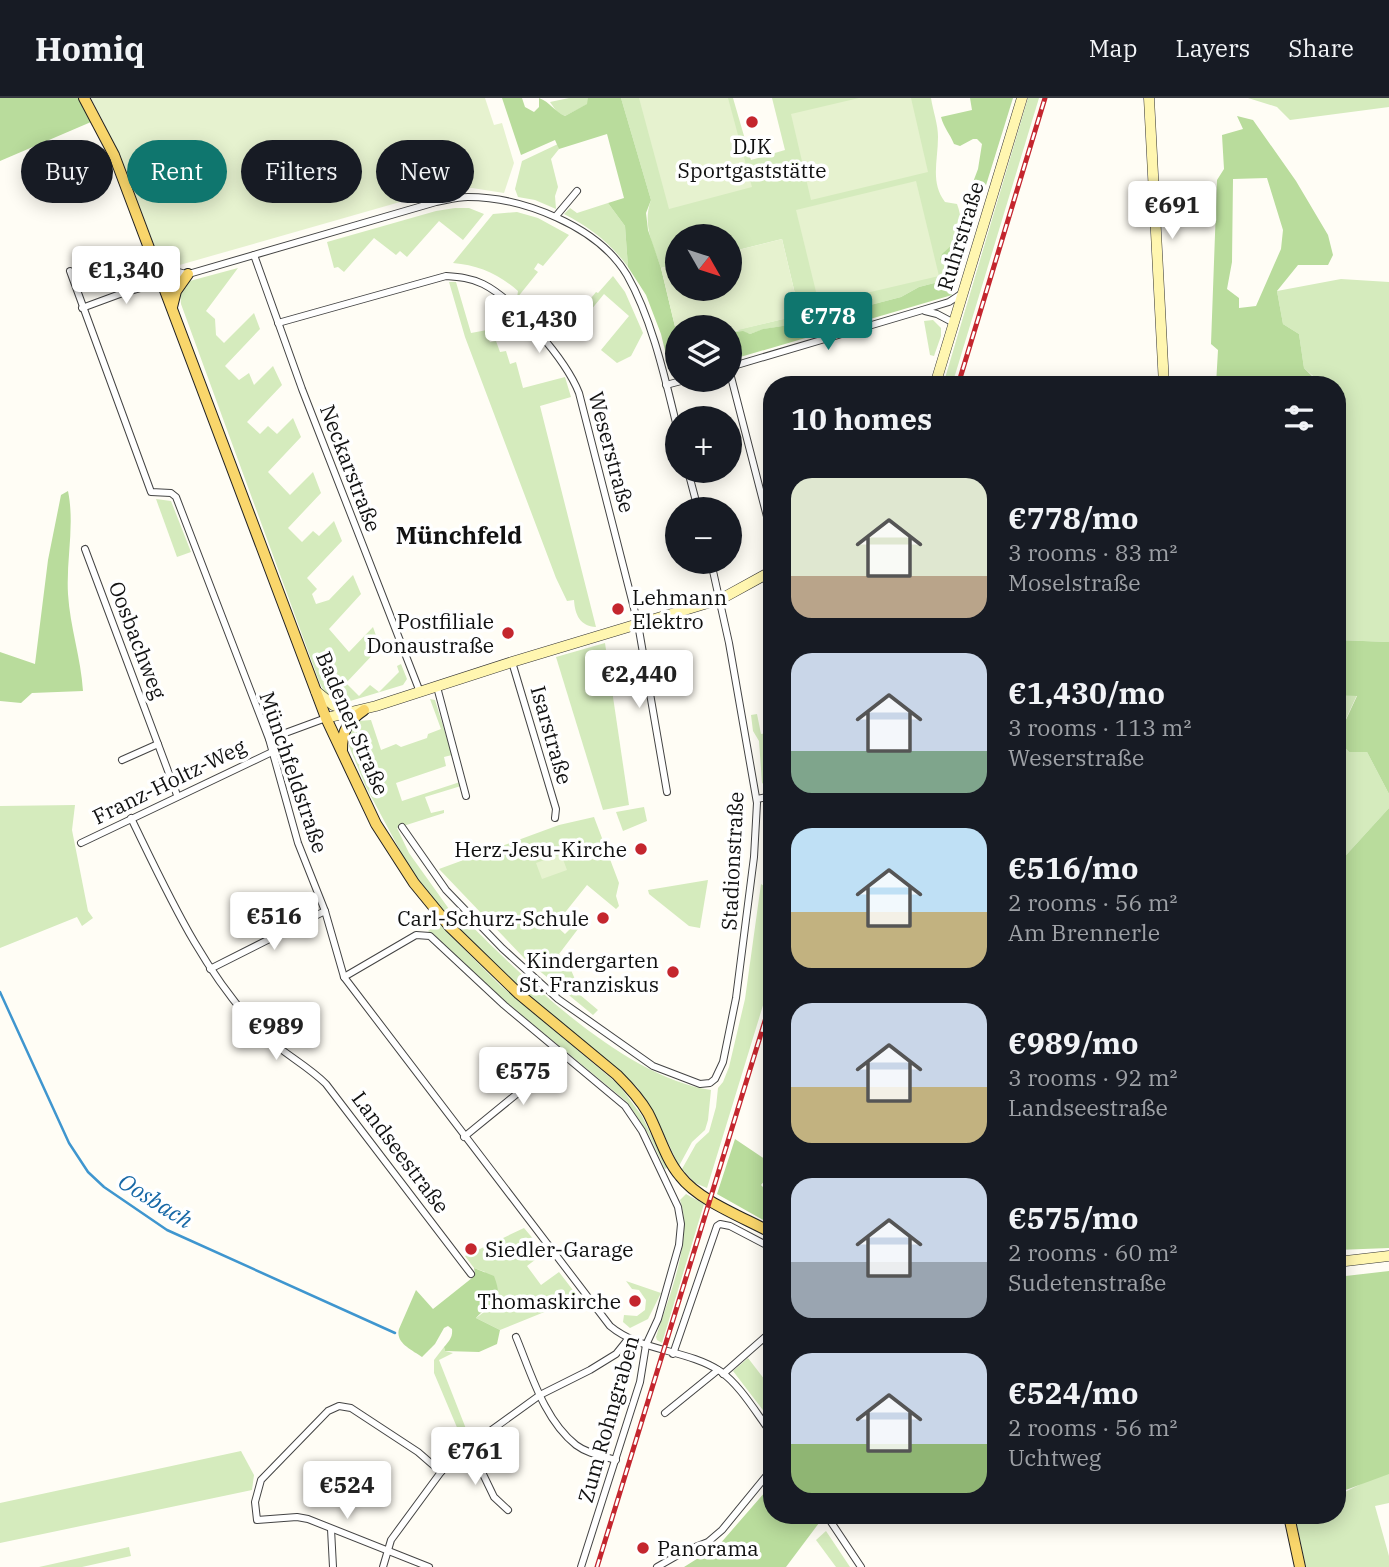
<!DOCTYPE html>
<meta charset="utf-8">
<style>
:root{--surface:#171b24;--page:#242831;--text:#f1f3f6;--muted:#9ea1a6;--line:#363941;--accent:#0f766e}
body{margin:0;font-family:"IBM Plex Serif",serif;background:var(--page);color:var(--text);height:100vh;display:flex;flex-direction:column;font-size:26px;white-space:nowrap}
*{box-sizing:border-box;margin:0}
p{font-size:23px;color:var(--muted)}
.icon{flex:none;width:38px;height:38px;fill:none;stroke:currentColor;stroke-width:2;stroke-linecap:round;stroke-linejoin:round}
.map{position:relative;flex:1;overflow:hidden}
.drawer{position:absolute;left:763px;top:278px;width:583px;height:1148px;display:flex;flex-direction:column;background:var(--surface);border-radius:28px;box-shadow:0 4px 18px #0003}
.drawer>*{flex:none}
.banner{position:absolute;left:21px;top:42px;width:637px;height:63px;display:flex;gap:14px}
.needle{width:46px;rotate:129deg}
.tools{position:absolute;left:665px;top:126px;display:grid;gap:14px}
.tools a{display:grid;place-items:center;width:77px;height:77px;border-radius:50%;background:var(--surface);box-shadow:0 4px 18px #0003;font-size:35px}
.price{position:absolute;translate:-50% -60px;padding:0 16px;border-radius:7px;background:#fff;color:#222;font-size:23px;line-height:46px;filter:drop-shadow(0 2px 4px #0008)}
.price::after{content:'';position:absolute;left:50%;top:42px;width:21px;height:16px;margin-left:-10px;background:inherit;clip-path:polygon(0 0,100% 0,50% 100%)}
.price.current{background:var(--accent);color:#fff}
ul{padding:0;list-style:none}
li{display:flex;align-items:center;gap:21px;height:175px;padding:0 28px}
li span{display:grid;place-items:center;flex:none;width:196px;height:140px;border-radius:21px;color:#555}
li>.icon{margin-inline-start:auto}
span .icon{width:84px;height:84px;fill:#fffc;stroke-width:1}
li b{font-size:30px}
h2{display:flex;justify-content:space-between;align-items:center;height:84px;padding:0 28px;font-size:30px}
.tag{padding:0 24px;border-radius:32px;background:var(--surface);box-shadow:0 4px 18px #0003;font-size:24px;line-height:63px}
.tag.current{background:var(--accent);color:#fff}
header{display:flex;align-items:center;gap:42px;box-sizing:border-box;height:98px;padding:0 35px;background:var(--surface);border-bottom:2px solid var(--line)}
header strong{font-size:33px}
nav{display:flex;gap:38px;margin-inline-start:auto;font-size:24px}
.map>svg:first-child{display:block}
.green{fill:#d5ebbd}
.forest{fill:#b9dc9c;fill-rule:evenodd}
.pitch{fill:#e6f2cf}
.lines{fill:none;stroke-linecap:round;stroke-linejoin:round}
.stream{stroke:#3f96cf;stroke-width:2.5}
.street-casing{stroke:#444;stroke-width:8}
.secondary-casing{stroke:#333;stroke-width:11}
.primary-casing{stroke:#222;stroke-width:12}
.street{stroke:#fff;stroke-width:6}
.secondary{stroke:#fff6b0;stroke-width:10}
.primary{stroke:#f9d66b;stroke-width:10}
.rail-casing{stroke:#c4262e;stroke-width:5}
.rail{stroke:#fff;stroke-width:2.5;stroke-dasharray:8;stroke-linecap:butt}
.poi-dot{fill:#c4262e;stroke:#fff;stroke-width:2.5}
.labels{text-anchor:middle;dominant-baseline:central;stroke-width:7;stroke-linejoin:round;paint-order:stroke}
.poi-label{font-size:21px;fill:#111;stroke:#fff;text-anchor:end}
.street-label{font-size:21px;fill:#111;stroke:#fff}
.water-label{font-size:23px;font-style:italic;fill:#1768a6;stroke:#fff}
.quarter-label{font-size:24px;font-weight:bold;fill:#111;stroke:#fff}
</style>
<header>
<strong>Homiq</strong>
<nav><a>Map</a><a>Layers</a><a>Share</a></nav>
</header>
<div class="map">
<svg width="1389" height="1469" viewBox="0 0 1389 1469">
<rect width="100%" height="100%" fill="#fffdf5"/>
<g class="green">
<polygon points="569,0 588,0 588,6 565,18 557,14 550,4"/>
<path d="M 621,0 L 733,0 L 751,62 L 785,52 L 772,0 L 931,0 C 933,13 938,26 938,39 C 938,63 930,84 945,104 L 957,106 C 965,127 959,143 950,162 L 953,164 L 942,183 L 919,189 L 901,199 L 828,218 L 809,213 L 789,227 L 764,231 L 750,236 L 736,232 L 800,217 L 782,141 L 730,154 L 730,138 L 677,138 L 677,166 L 661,170 C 653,147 642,126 651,102 Z"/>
<polygon points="1028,0 1039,0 952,287 943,287"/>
<polygon points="1248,0 1389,0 1389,9 1290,22 1277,9"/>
<polygon points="558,46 559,51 551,61 558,89 555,98 556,111 535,102 518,99 515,91 522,63"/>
<path d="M 608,105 L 625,128 L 628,169 C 611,146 590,129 564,116 L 570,110 L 577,115 Z"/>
<polygon points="455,110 469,110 484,116 463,142 439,123 407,159 400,153 396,157 374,140 344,174 338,169 334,170 327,144 436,113"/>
<path d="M 517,114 L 538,120 L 569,137 L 543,168 L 538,165 L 534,171 L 538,174 L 517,200 L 518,193 C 499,176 478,167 453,165 L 493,116 Z"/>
<path d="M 238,170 L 206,213 L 215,221 L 216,237 L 224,245 L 254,215 L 260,231 L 225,268 L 239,282 L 249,275 L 254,287 L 273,268 L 282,287 L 247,324 L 260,336 L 268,328 L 277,336 L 293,320 L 301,339 L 268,374 L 290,397 L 313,374 L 321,395 L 288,430 L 302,444 L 313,433 L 319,438 L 334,423 L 342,443 L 307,480 L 317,491 L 312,496 L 316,506 L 329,502 L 353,477 L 361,496 L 329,531 L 349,554 L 373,529 L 380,549 L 346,585 L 359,598 L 370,587 L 379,594 L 399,574 L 397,568 L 401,566 L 407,581 L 403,587 L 347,604 C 331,604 325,597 319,583 L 181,206 L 180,193 L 186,184 Z"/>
<polygon points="613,178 625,194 643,235 631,258 617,265 601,252 629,218 604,196 577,229 572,223 596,194 598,195"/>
<polygon points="1341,181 1389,184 1389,544 1337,542 1337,287 1307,287 1313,278 1304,270 1299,236 1283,226 1277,193"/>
<path d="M 449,184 L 456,184 L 471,235 L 487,232 L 490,244 L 496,243 L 500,254 L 506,253 L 510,266 L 516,264 L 523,290 L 565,279 L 571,299 L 540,308 L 596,529 C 580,528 575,517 574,502 L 567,503 L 556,480 L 465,239 Z"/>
<polygon points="933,222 941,230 941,238 934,258 930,257 924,223"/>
<polygon points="156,401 171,403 191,454 177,459"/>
<polygon points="605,545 629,707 603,712 556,559"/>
<polygon points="1337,597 1357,597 1337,640"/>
<path d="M 430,601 L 435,602 L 452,657 L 444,659 L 446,668 L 396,685 L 402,703 L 460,684 L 461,688 L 425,699 L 431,715 L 444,712 L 444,715 L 397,730 L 409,755 L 449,811 L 458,814 C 519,876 622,979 711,992 L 708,1022 L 705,1032 L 692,1044 L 679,1068 L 652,1011 L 637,989 L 516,887 L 476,849 L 425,791 L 403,758 L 366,689 L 349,648 L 350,630 L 359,623 L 371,622 L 381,652 L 396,646 L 401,649 L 427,640 L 428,636 L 441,631 Z"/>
<polygon points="757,616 761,636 772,634 772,688 768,689 762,685 759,643 753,633 751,617"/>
<polygon points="1337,641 1349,654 1367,654 1389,696 1389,710 1337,767"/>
<polygon points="772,706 772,780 763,757 765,713"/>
<polygon points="75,707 72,732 88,813 93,820 82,828 77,819 0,850 0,708"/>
<polygon points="644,709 647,723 623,733 616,714"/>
<polygon points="594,719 619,785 616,798 619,808 616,811 587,787 555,827 565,836 573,828 578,831 559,856 568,865 577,886 573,891 598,912 593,917 525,861 439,771 559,727"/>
<polygon points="708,782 700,830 689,828 649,796 648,792"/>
<polygon points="761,786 772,793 772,878 707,1090 695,1085 682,1071 696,1046 709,1034 716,1009 718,990 723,984 729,969 745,901"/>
<polygon points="438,825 501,888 619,987 642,1018 667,1070 665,1071 648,1035 627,1004 495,895 428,833"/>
<path d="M 686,1096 L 704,1106 L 662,1245 L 657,1242 L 656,1239 C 668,1201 694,1140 680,1102 Z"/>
<polygon points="524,1130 535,1143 522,1152 525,1157 540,1148 544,1155 527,1168 541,1187 559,1174 579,1200 500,1232 476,1220 488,1211 485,1174 474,1170 465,1158"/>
<polygon points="626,1183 661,1195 648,1221 630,1230 623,1224 624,1217 637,1218 645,1212 646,1202 639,1192 632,1191"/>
<polygon points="444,1249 445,1253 453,1255 439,1262 470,1341 464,1346 434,1275 434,1262"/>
<polygon points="748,1260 772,1291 772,1324 733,1273"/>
<polygon points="241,1353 254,1377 252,1392 0,1445 0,1405"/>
<polygon points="1337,1359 1345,1394 1389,1372 1389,1405 1375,1408 1389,1458 1389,1469 1306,1469 1295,1418 1337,1418"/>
<polygon points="826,1433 850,1469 836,1469 816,1442"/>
<polygon points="129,1449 131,1458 82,1469 39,1469"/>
</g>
<g class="forest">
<polygon points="0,0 79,0 91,24 0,63"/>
<path d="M 502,0 L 522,0 L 525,9 L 534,14 L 539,9 L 539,0 C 550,4 554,13 565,18 L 587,6 L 588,0 L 621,0 L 651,102 L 646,115 L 648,132 L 661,170 L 677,237 L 677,277 L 670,274 L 661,236 L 646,197 L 628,169 L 625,128 L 608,105 L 624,100 L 607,36 L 559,51 L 555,42 L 521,57 Z"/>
<path d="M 970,0 L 1013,0 L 952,197 L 730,262 L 730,234 L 743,233 L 750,236 L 763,231 L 789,227 L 809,213 L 828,218 L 901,199 L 919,189 L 942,183 L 953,164 L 940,162 L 942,156 L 960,140 L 961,116 L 978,71 L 982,46 L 977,41 L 973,41 L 960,48 L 954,46 C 950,36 944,30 941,19 L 972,12 Z"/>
<path d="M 1237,18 L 1253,22 L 1296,83 L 1328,137 L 1333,157 L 1328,167 L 1298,167 L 1277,193 L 1283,226 L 1299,236 L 1304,270 L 1313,279 L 1307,287 L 1216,287 L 1218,252 L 1211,246 L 1217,82 L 1224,71 L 1222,37 L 1243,31 ZM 1267,80 L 1283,132 L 1281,151 L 1256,208 L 1239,210 L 1239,200 L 1227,191 L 1232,164 L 1233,81 Z"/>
<path d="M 68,393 C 75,428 66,461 68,496 C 70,529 81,560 83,593 L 32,595 L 21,605 L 0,603 L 0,554 L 35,566 L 48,462 L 61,397 Z"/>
<polygon points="1337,542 1389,544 1389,696 1367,654 1349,654 1337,641 1357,598 1337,597"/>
<polygon points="1389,710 1389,1150 1337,1152 1337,767"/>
<polygon points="735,1041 772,1066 772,1074 761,1087 772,1098 772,1127 717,1096"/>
<path d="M 474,1170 L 494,1178 C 505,1206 491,1203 476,1220 L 500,1232 L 497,1246 L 479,1254 L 445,1253 L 444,1249 C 449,1243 453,1239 452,1231 L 448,1228 L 444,1230 L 435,1246 L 422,1259 C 412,1252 395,1245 399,1231 L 416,1192 L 433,1211 L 472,1180 L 475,1176 Z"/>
<polygon points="1389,1173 1389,1376 1343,1393 1337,1375 1337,1179"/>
<polygon points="772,1386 772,1418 814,1418 819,1425 786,1469 684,1469 719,1447"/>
</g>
<g class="pitch">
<polygon points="91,0 485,0 494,27 502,25 514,65 504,95 472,90 442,92 176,168 163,164 158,157 118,53"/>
<polygon points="639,0 728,0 752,89 669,111"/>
<polygon points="859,0 911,0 928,74 811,102 791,16"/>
<polygon points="916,83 939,178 819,206 796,112"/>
<polygon points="782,141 800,217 730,234 730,229 677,229 677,237 661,170 677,166 677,191 730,191 730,154"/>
<polygon points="561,756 567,772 542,781 536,765"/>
</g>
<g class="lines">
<polyline class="stream" points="0,894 69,1045 88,1074 104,1089 167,1132 395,1235"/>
<g class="street-casing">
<g id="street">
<polyline points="556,118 577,93"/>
<polyline points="254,157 302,291 420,594"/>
<polyline points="155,162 167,171 186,176"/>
<path d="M 70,173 L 151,394 L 171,395 L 176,399 L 269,641 L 298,745 L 325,813 L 344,879 L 610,1228 C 641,1254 686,1251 720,1273 C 741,1288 756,1315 772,1336"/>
<path d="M 82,210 L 120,196 L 436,104 C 447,102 458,99 468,99 C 522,99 598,128 627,177 C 652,221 665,280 677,329"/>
<polyline points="925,213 937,216 954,225"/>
<path d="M 278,225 L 446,178 C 459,179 471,180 483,186 C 515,202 566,262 579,295 L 638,526 L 667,694"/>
<polyline points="730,269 919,213 949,204 961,196"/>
<polyline points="730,275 772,438"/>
<polyline points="666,287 685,282"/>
<polyline points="688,373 698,411"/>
<polyline points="85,451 177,697"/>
<polyline points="512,564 556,711 555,720"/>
<polyline points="437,589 466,698"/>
<polyline points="269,641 326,620"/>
<polyline points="122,662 158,646"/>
<polyline points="757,701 772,698"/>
<path d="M 131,720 C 168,796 203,875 263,936 C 282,955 307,967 326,986 L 471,1176"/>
<polyline points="402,729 446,792 502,850 558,901 653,968 700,986 710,985 715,981 723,964 736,900 754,759 757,705 729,545 711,464"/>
<polyline points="81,745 272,654"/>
<polyline points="210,871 325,813"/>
<polyline points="344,879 416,837 430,838 504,907 625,1008 642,1033 678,1109 681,1126 679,1147 658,1221 646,1247 640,1284 581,1469"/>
<polyline points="464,1039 540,977 560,956"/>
<path d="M 516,1239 C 531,1275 544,1322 576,1347 C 588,1356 603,1358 616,1362"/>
<polyline points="673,1256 717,1128 720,1126 730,1128 772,1150"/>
<polyline points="723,1276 772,1233"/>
<polyline points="665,1315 718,1272"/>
<polyline points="469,1347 494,1399 508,1412"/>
<polyline points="827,1418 861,1469"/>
<polyline points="331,1431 333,1469"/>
<polyline points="383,1469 391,1442 441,1374 457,1357 540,1297 590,1272 616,1256 628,1241"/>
<polyline points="429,1469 308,1421 297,1419 257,1422 255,1404 261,1382 328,1313 339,1308 351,1310 418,1354 441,1374"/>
<polyline points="657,1469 685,1453 708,1444 722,1432 772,1371"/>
</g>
</g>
<g class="secondary-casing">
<g id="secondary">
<polyline points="1149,0 1164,287"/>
<polyline points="935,287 1022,0"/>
<polyline points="316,593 333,607 350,613"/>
<polyline points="326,620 376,608 512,564 721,501 772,473"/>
<polyline points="1337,1164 1389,1158"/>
</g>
</g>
<g class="primary-casing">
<g id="primary">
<path d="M 84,0 L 114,57 L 326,620 L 376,726 L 414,785 L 450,829 L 519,896 L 617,977 C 629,989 640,1001 648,1015 C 659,1036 665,1060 680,1078 C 699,1103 745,1120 772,1135"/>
<polyline points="172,209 176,193 188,176"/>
<path d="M 342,652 C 342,632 348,623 364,612"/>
<polyline points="1289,1418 1300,1469"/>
</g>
</g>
<use href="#street" class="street"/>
<use href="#secondary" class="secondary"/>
<use href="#primary" class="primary"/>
<g class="rail-casing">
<g id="rail">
<polyline points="958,287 1045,0"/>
<polyline points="597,1469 772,900"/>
</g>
</g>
<use href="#rail" class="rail"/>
</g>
<g class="poi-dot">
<circle cx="752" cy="24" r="7"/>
<circle cx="618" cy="511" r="7"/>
<circle cx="508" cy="535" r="7"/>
<circle cx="641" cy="751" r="7"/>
<circle cx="603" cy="820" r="7"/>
<circle cx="673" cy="874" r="7"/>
<circle cx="471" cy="1151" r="7"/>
<circle cx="635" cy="1203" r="7"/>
<circle cx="643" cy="1450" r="7"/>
</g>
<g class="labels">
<g class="poi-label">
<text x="752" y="48" text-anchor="middle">DJK<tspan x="752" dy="24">Sportgaststätte</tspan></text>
<text x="632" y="499" text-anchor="start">Lehmann<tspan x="632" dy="24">Elektro</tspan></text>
<text x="494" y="523">Postfiliale<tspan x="494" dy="24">Donaustraße</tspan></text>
<text x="627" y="751">Herz-Jesu-Kirche</text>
<text x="589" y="820">Carl-Schurz-Schule</text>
<text x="659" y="862">Kindergarten<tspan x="659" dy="24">St. Franziskus</tspan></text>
<text x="485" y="1151" text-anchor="start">Siedler-Garage</text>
<text x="621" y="1203">Thomaskirche</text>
<text x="657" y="1450" text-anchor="start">Panorama</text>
</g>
<g class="street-label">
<text transform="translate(960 138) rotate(-73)">Ruhrstraße</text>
<text transform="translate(612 354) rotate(75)">Weserstraße</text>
<text transform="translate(351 370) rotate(69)">Neckarstraße</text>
<text transform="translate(138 542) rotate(69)">Oosbachweg</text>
<text transform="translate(353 625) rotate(67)">Badener Straße</text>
<text transform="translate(552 637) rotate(74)">Isarstraße</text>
<text transform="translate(294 674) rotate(71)">Münchfeldstraße</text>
<text transform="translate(169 683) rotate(-26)">Franz-Holtz-Weg</text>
<text transform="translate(732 763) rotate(-87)">Stadionstraße</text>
<text transform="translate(401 1054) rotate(53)">Landseestraße</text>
<text transform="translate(608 1321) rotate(-74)">Zum Rohngraben</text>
</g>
<g class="water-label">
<text transform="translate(156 1102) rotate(32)">Oosbach</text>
</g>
<g class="quarter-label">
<text x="459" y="437">Münchfeld</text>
</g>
</g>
</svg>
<div class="tools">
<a><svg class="needle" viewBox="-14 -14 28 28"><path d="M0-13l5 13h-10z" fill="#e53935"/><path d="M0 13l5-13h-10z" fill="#9ea1a6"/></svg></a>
<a><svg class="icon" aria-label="layers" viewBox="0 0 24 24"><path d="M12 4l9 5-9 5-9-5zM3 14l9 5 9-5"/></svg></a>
<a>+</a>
<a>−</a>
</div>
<b class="price" style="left:1172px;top:143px">€691</b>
<b class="price" style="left:126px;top:208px">€1,340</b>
<b class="price current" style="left:828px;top:254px">€778</b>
<b class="price" style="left:539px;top:257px">€1,430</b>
<b class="price" style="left:639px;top:612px">€2,440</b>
<b class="price" style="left:274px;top:854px">€516</b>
<b class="price" style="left:276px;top:964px">€989</b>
<b class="price" style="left:523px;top:1009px">€575</b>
<b class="price" style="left:475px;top:1389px">€761</b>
<b class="price" style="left:347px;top:1423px">€524</b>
<div class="banner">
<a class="tag">Buy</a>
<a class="tag current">Rent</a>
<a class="tag">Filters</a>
<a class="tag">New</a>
</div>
<section class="drawer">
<h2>10 homes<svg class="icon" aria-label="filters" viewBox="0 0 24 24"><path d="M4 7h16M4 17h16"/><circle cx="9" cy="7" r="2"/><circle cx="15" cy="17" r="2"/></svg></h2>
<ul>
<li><span style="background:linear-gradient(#dfe7d0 70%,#b9a48a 0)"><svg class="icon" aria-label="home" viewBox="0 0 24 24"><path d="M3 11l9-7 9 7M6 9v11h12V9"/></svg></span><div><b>€778/mo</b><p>3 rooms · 83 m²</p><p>Moselstraße</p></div></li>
<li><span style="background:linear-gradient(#c9d6e8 70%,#7fa58c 0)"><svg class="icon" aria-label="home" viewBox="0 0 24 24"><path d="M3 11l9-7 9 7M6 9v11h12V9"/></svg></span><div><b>€1,430/mo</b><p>3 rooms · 113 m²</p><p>Weserstraße</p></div></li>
<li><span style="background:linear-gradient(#bfe0f5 60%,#c2b280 0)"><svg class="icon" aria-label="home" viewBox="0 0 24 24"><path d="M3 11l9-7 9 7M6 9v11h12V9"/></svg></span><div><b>€516/mo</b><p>2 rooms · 56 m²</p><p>Am Brennerle</p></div></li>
<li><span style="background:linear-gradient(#c9d6e8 60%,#c2b280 0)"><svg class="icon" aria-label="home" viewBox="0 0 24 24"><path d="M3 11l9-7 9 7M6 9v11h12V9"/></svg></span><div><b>€989/mo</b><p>3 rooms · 92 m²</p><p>Landseestraße</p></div></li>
<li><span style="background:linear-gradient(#c9d6e8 60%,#9aa5b1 0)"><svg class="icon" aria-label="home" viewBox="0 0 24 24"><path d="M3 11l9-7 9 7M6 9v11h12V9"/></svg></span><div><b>€575/mo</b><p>2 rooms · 60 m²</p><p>Sudetenstraße</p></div></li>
<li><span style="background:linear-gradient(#c9d6e8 65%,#8fb573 0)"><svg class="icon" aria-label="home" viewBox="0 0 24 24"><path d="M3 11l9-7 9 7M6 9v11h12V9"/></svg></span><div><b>€524/mo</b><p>2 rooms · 56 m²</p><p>Uchtweg</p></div></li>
</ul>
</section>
</div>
